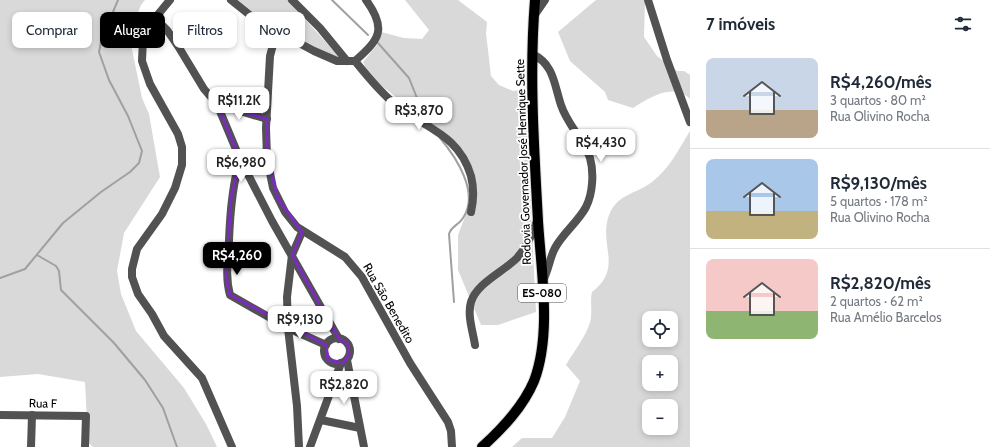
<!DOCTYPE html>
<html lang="pt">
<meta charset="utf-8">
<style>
:root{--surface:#fff;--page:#f2f2f3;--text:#1f2937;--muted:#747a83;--line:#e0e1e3;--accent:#000}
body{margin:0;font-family:Cabin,sans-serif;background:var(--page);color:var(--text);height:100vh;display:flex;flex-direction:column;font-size:15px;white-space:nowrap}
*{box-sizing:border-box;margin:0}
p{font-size:13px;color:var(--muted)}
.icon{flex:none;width:22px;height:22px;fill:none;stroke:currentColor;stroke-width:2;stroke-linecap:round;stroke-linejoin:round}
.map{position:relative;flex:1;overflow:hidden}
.drawer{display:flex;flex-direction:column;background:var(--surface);width:300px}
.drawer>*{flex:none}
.top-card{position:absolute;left:12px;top:12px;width:380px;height:36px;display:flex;gap:8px}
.tools{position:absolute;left:642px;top:311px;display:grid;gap:8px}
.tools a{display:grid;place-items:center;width:36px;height:36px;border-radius:8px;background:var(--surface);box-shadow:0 2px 6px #0003;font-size:20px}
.price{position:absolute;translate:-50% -34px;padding:0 9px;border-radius:8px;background:#fff;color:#222;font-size:13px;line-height:26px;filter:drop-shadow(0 1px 2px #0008)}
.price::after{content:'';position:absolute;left:50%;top:24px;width:12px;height:9px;margin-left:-6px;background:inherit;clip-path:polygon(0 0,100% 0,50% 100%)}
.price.selected{background:var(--accent);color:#fff}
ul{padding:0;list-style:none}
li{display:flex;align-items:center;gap:12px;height:100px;padding:0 16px}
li+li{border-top:1px solid var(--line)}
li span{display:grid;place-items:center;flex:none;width:112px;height:80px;border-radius:8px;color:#555}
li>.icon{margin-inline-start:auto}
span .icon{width:48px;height:48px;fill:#fffc;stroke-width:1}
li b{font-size:17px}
h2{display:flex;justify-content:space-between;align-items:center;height:48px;padding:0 16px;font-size:17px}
.chip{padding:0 14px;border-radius:8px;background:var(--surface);box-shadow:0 2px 6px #0003;font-size:14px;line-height:36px}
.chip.selected{background:var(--accent);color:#fff}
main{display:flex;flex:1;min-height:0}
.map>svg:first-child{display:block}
.green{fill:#d9d9d9;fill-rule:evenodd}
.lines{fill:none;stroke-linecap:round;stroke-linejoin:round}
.stream{stroke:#a0a0a0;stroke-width:2}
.major-casing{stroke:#dbdbdb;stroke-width:12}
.minor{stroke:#525252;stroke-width:8}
.major{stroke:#000;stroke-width:10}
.marked{fill:none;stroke:#7b2cbf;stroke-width:3;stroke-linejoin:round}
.labels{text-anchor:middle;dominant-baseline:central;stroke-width:3.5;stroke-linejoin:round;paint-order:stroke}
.shield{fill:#fff;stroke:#4c4c4c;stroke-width:1}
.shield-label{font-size:11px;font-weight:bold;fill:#000}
.street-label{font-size:12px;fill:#000;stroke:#fff}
</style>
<main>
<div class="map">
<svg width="690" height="447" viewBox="0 0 690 447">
<rect width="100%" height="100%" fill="#fff"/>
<g class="green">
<polygon points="0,0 145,0 141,5 129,35 142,98 149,114 160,177 124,233 117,271 121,294 136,331 184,388 206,424 217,447 93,447 88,442 85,382 38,374 0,377"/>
<polygon points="227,0 288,0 341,59 326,54"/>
<polygon points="405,0 458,0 487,22 486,33 491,76 499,85 513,91 525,89 536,312 498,325 481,325 458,270 458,235 472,198 468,174 455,143 369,76 363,62 377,45 381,32 404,38 422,39 429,30"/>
<path d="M 596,0 L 645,0 L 644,37 L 657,56 L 677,71 L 684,71 L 690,75 L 690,99 C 673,82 649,98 633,108 L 608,100 L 605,92 L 570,61 L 558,32 Z"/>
<path d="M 690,131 L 690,447 L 512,447 L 522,438 L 552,438 L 565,417 L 580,381 L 566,365 C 573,353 590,331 591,317 C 592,308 590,301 592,292 C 624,267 598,245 609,215 C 618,193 635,195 652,182 C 669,169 679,149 690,131 ZM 649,318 L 671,318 L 671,340 L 649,340 ZM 649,362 L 671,362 L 671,384 L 649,384 ZM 649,406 L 671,406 L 671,428 L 649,428 Z"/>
</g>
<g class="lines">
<g class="stream">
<polyline points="332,0 368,35"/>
<polyline points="378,43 409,78 419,103"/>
<polyline points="422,112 428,122"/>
<path d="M 440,138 C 456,157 480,193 463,218 C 459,225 451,226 449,234 L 454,302"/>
<polyline points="37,255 56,266 59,271 61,290 114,343 145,380 163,408 177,447"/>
<polyline points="0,278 25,269 63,223 101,192 130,172 139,163 142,151 128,116 109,80 99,52 102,38 118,0"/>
</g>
<g class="major-casing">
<path id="major" d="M 482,447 C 503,428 523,407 534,381 C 552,334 541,270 538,221 C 534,147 529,74 535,0"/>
</g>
<g class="minor">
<polyline points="170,0 146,29 143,39 142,61 150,84 178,134 182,147 182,165 175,188 162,214 137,249 132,269 132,277 138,294 152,314 164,336 202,378 232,447"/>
<polyline points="231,0 256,20 314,51 337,61 355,61"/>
<polyline points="292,0 320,28 347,61"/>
<polyline points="648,0 667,60 690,122"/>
<polyline points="534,16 545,0"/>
<polyline points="156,19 167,30 178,46 204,89 217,104 240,159 272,221 339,339"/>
<polyline points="277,30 270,56 266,128 267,158 273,188 285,212 297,227 345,257 362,277 410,363 448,422 451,431 452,447"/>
<path d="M 532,54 C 554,64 554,84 561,105 C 567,124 584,140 590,158 C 594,172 593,193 586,207 C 578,222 563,233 555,248 C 549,259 549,271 542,282"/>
<path d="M 355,61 C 367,76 382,94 397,106 C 427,129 459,135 471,176 C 474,188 474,199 471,212"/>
<path d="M 355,61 C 380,39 387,29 366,0"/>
<polyline points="217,104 267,119"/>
<path d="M 240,159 C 232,186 230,212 229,241 C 228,259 225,277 230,295 L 288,328 L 326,345"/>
<circle cx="337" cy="351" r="13"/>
<path d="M 475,345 C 473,332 467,315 471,302 C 477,283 503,272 517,258 C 527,247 532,234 537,221"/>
<polyline points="347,360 364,447"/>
<polyline points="0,415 86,416 85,447"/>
<polyline points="321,420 360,428"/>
<polyline points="31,447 32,415"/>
<polyline points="299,447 297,406 288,328 287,297 292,255 302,232"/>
<polyline points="310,447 341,363"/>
</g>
<use href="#major" class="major"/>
</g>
<path class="marked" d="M 217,104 L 267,119 L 267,158 L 278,199 L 302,232 L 292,255 L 339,339 L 348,344 L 349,355 L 343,363 L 328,360 L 326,345 L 230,295 L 226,278 L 231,198 L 240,159 Z"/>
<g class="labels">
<rect class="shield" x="518" y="284" width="48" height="18" rx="3"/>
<g class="shield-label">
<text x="542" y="293">ES-080</text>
</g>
<g class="street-label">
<text transform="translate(523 162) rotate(-92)">Rodovia Governador José Henrique Sette</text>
<text transform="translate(389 303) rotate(60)">Rua São Benedito</text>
<text transform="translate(43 403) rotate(1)">Rua F</text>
</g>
</g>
</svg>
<div class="tools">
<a><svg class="icon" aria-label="locate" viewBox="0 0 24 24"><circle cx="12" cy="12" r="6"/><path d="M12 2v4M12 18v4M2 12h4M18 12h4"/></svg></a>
<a>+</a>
<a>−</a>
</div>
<b class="price" style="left:239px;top:121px">R$11.2K</b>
<b class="price" style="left:419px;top:131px">R$3,870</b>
<b class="price" style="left:601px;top:163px">R$4,430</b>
<b class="price" style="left:241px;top:183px">R$6,980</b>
<b class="price selected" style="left:237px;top:276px">R$4,260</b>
<b class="price" style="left:300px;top:340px">R$9,130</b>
<b class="price" style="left:344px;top:405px">R$2,820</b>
<div class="top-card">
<a class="chip">Comprar</a>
<a class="chip selected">Alugar</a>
<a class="chip">Filtros</a>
<a class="chip">Novo</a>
</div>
</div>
<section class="drawer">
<h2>7 imóveis<svg class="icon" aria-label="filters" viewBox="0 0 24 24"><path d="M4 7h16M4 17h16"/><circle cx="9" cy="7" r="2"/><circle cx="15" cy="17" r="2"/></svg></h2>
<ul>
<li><span style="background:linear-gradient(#c9d6e8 65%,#b9a48a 0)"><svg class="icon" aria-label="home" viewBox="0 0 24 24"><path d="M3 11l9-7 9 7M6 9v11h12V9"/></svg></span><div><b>R$4,260/mês</b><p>3 quartos · 80 m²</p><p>Rua Olivino Rocha</p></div></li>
<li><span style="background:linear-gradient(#a9c7e8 65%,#c2b280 0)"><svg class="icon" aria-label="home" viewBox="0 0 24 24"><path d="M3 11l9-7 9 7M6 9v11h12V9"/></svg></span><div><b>R$9,130/mês</b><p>5 quartos · 178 m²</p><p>Rua Olivino Rocha</p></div></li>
<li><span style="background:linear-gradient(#f6c9c9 65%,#8fb573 0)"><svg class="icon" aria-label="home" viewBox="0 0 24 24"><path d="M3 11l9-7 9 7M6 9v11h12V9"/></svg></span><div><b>R$2,820/mês</b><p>2 quartos · 62 m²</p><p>Rua Amélio Barcelos</p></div></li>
</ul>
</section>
</main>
